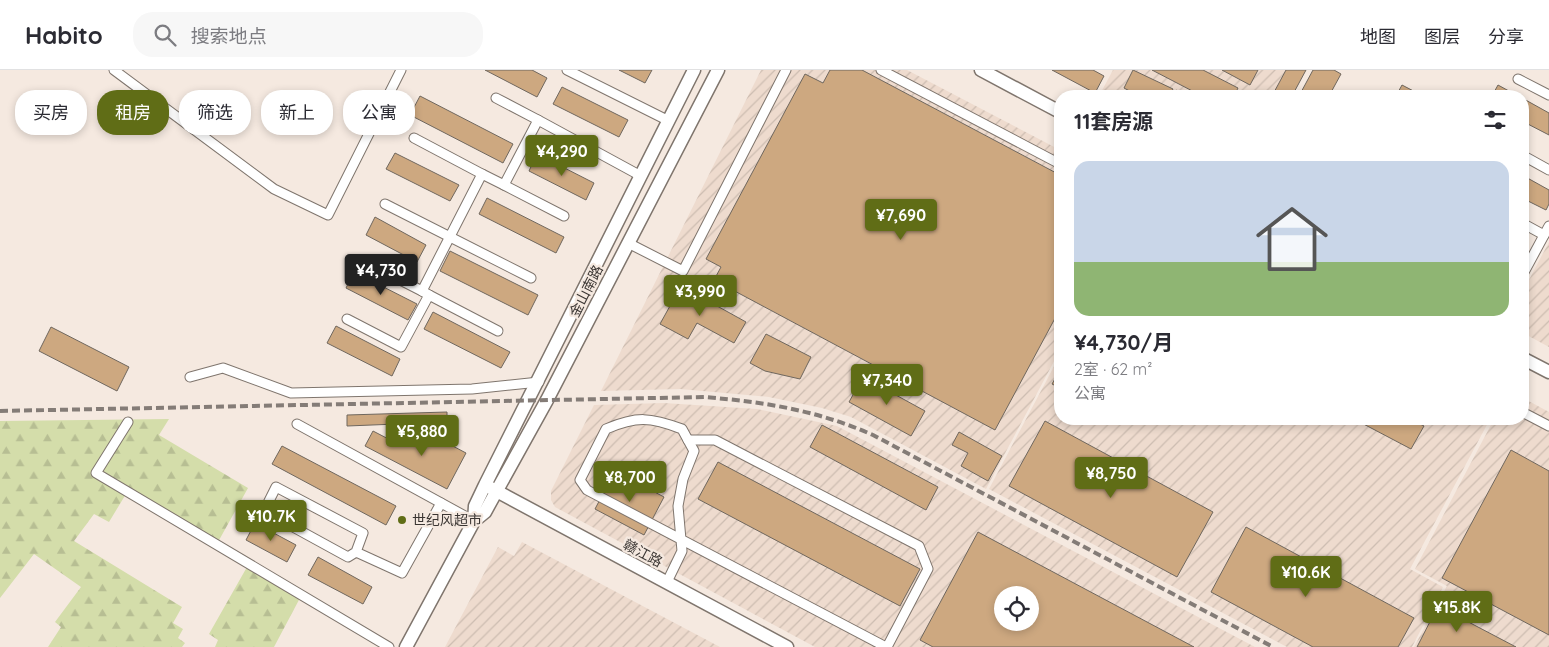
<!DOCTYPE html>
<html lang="zh">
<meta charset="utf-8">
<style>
:root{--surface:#fff;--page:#f7f7f7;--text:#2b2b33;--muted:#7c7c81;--line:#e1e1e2;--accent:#606d16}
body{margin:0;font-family:Quicksand,"Noto Sans SC",sans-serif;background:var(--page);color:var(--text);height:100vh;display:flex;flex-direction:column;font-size:19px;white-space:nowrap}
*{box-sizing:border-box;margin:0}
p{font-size:16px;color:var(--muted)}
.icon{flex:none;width:28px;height:28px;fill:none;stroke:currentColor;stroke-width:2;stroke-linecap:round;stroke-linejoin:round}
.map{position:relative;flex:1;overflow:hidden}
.drawer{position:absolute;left:1054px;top:20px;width:475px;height:335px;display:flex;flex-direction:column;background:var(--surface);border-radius:20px;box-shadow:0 2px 8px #0003}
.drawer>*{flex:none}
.guide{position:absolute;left:15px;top:20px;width:475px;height:45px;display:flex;gap:10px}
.buttons{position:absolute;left:994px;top:516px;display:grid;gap:10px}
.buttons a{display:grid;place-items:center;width:45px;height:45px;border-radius:50%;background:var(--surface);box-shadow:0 2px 8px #0003;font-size:25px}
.price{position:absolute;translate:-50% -42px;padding:0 11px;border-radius:5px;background:var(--accent);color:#fff;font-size:16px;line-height:32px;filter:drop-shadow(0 1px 2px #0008)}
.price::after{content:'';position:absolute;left:50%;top:30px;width:15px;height:11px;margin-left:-8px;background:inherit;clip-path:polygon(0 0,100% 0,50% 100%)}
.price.current{background:#222;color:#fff}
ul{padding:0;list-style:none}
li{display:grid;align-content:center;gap:10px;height:265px;padding:0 20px}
li span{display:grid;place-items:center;height:155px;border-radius:15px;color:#555}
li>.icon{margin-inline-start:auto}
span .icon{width:90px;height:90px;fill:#fffc;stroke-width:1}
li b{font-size:21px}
h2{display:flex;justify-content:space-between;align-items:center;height:60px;padding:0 20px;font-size:21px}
.pill{padding:0 18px;border-radius:20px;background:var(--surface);box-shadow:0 2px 8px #0003;font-size:18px;line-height:45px}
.pill.current{background:var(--accent);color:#fff}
header{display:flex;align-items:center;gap:30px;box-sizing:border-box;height:70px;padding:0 25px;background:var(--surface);border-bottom:1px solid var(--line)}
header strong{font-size:24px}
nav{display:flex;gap:28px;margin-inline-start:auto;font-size:18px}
.search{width:350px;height:45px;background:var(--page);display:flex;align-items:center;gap:12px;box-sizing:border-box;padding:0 18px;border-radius:20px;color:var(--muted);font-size:19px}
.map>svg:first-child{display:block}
.industrial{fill:url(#industrial-furrows);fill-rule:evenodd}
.forest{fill:url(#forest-firs)}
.building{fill:#cda880;stroke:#6f675e;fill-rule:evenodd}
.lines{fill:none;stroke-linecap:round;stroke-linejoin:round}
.street-casing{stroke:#7f756d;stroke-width:11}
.secondary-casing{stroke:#7f756d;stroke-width:15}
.street{stroke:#fff;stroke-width:9}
.secondary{stroke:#fff;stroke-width:12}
.rail{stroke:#847c77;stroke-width:4;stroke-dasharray:8 4;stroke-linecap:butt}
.poi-dot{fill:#606d16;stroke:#f5e9e0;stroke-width:2}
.labels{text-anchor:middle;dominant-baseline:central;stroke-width:4.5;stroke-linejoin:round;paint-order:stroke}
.street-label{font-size:14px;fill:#3b3633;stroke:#f5e9e0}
.poi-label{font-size:14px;fill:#3b3633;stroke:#f5e9e0;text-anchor:start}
</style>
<header>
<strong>Habito</strong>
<div class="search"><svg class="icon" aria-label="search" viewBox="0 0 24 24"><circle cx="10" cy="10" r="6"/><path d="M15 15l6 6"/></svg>搜索地点</div>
<nav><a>地图</a><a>图层</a><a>分享</a></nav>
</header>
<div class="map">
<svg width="1549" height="577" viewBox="0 0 1549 577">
<defs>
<pattern id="industrial-furrows" width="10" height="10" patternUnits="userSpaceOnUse" patternTransform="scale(1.25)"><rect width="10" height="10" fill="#eedbce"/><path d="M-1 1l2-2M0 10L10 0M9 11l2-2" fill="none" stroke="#cdbdb1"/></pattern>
<pattern id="forest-firs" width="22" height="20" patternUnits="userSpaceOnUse" patternTransform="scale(1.25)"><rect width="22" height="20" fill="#d4ddaa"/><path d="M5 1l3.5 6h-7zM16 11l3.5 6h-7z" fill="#b7be93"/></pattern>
</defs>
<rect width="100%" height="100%" fill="#f5e9e0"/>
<g class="industrial">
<polygon points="761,0 907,0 1060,80 1060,280 986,419 851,347 822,338 769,327 680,319 601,321"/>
<polygon points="1113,0 1306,0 1292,26 1099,26"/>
<polygon points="1549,172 1549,277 1523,263 1522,223"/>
<polygon points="1060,285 1060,349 1490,349 1410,499 1443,517 1412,577 1287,577 989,419"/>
<polygon points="1523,328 1549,342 1549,577 1414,577 1447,516 1415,499 1494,349 1522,349"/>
<path d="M 664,333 L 757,339 L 837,356 L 1255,577 L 815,577 L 555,437 L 551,430 L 551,421 L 594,335 ZM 1002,525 L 1030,525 L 1030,552 L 1002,552 Z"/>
<polygon points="522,472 720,577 445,577 498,477 514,486"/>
</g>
<g class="forest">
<polygon points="169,349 159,365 248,418 218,472 129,419 109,452 94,444 74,471 182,537 173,553 183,559 178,568 185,573 182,577 48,577 61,557 55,552 81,517 34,484 0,528 0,351"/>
<polygon points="247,497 300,528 274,577 215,577 218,570 209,564"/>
</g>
<g class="building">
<polygon points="485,0 532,0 547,8 537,27"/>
<polygon points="619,0 652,0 645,13"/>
<polygon points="830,0 862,0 1060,105 1060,239 995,360 714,210 721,197 706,189 805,4 823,13"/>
<polygon points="1052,0 1093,0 1104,6 1095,23"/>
<polygon points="1133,0 1173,19 1169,26 1139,26 1124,18"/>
<polygon points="1152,0 1203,0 1238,18 1234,26 1202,26"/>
<polygon points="1222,0 1258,0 1250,15"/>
<polygon points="1286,0 1306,0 1292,26 1272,26"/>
<polygon points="1313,0 1334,0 1341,4 1329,26 1299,26"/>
<polygon points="1402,15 1423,26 1396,26"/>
<polygon points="1498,15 1518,26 1492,26"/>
<polygon points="562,17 628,50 619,67 553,34"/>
<polygon points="1176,20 1186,26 1172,26"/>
<polygon points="420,26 513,74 503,93 410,45"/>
<polygon points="1522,28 1549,43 1549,65 1522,51"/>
<polygon points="395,83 459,115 450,131 386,99"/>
<polygon points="537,84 594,113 586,130 529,101"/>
<polygon points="1522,105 1549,120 1549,134 1546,140 1522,128"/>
<polygon points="487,128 564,167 556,183 479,144"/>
<polygon points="375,147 426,175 417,192 366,165"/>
<polygon points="1522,169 1528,172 1522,183"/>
<polygon points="450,181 538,225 528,245 440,201"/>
<polygon points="354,202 417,234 408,250 346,218"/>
<polygon points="681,216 746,252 734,273 697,253 688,269 660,254"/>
<polygon points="433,242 510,282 501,298 424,259"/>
<polygon points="336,256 400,289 392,306 327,273"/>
<polygon points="51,257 129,297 117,321 39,281"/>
<polygon points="766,264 811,287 800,309 765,301 750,293"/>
<polygon points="1060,300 1060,318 1052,314"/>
<polygon points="863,307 925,341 911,366 849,332"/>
<polygon points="447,342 447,352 347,356 347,345"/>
<polygon points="1354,349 1410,349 1424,356 1411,379"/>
<polygon points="1045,351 1213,442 1177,507 1009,416"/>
<polygon points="822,355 938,417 926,440 810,377"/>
<polygon points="373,361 400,375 404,368 423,378 430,364 466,383 447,419 365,376"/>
<polygon points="959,362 1002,386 988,411 961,396 968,383 952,375"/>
<polygon points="282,376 396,436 386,455 272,394"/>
<polygon points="1511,380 1549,401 1549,565 1442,508"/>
<polygon points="718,392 920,499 900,536 698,429"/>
<polygon points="615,401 664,427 644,465 595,439"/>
<polygon points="255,453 296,475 287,492 246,470"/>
<polygon points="1246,457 1414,548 1398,577 1313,577 1211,522"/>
<path d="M 978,462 L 1194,577 L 933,577 L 920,570 ZM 1002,525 L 1030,525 L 1030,552 L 1002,552 Z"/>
<polygon points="318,487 372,517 363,534 308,505"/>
<polygon points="1438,536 1516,577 1417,577"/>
</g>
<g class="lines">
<g class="street-casing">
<g id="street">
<polyline points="114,0 274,119 328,145 401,0"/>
<polyline points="567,0 669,51"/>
<polyline points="881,0 1060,94"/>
<polyline points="1518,9 1549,25"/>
<polyline points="538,50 641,106"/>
<polyline points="414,68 482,104"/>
<polyline points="1522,85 1549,100"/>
<polyline points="504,115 564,146"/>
<polyline points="385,134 531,208"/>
<polyline points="1522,153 1544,165"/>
<polyline points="628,173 683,201 786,0"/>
<polyline points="363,191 422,221"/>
<polyline points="1522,206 1549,156"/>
<polyline points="429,225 498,261"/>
<polyline points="347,249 401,277 429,225 422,221 482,104 504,115 538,50 496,28"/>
<polyline points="190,307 223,298 291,323 472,319 539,312"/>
<polyline points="1522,342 1549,356"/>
<polyline points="128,352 96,403 389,577"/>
<polyline points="297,354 474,451"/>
<polyline points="688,370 715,370 919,476 928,499 887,577"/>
<polyline points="356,482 348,487 264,441 276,417 363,463 356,482 402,503 441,433"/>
<path d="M 667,512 L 682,481 L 678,436 L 683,409 L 694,381 L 682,359 C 650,347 637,346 606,359 L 580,410 L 587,420 L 886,577"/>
</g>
</g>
<g class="secondary-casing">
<g id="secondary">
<polyline points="981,0 1060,42"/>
<polyline points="1522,288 1549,302"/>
<polyline points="489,417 787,577"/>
<polyline points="474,451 485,442 547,330 718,0"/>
<polyline points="406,577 474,451 475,436 485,415 694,0"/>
</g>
</g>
<use href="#street" class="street"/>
<use href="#secondary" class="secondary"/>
<path class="rail" d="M 0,341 L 704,327 C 765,332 816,340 873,365 L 1273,577"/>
</g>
<circle class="poi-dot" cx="402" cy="450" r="5"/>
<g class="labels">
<g class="street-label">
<text transform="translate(586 221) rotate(-63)">金山南路</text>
<text transform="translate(643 483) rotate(28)">赣江路</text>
</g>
<g class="poi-label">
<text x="412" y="450">世纪风超市</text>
</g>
</g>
</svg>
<div class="buttons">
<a><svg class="icon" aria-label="locate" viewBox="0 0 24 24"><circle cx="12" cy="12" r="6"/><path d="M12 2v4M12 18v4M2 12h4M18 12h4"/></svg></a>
</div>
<b class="price" style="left:562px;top:107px">¥4,290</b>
<b class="price" style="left:901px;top:171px">¥7,690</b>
<b class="price current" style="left:381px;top:226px">¥4,730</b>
<b class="price" style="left:700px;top:247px">¥3,990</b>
<b class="price" style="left:887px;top:336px">¥7,340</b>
<b class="price" style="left:422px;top:387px">¥5,880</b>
<b class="price" style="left:1111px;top:429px">¥8,750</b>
<b class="price" style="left:630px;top:433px">¥8,700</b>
<b class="price" style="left:271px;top:472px">¥10.7K</b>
<b class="price" style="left:1306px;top:528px">¥10.6K</b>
<b class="price" style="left:1457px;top:563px">¥15.8K</b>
<div class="guide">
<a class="pill">买房</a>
<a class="pill current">租房</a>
<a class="pill">筛选</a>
<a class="pill">新上</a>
<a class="pill">公寓</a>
</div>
<section class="drawer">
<h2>11套房源<svg class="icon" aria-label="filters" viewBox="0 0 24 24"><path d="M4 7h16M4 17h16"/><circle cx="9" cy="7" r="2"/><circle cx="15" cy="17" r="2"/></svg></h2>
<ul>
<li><span style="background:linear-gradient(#c9d6e8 65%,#8fb573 0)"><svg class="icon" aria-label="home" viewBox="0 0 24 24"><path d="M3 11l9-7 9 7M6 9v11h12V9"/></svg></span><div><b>¥4,730/月</b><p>2室 · 62 m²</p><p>公寓</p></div></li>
</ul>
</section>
</div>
